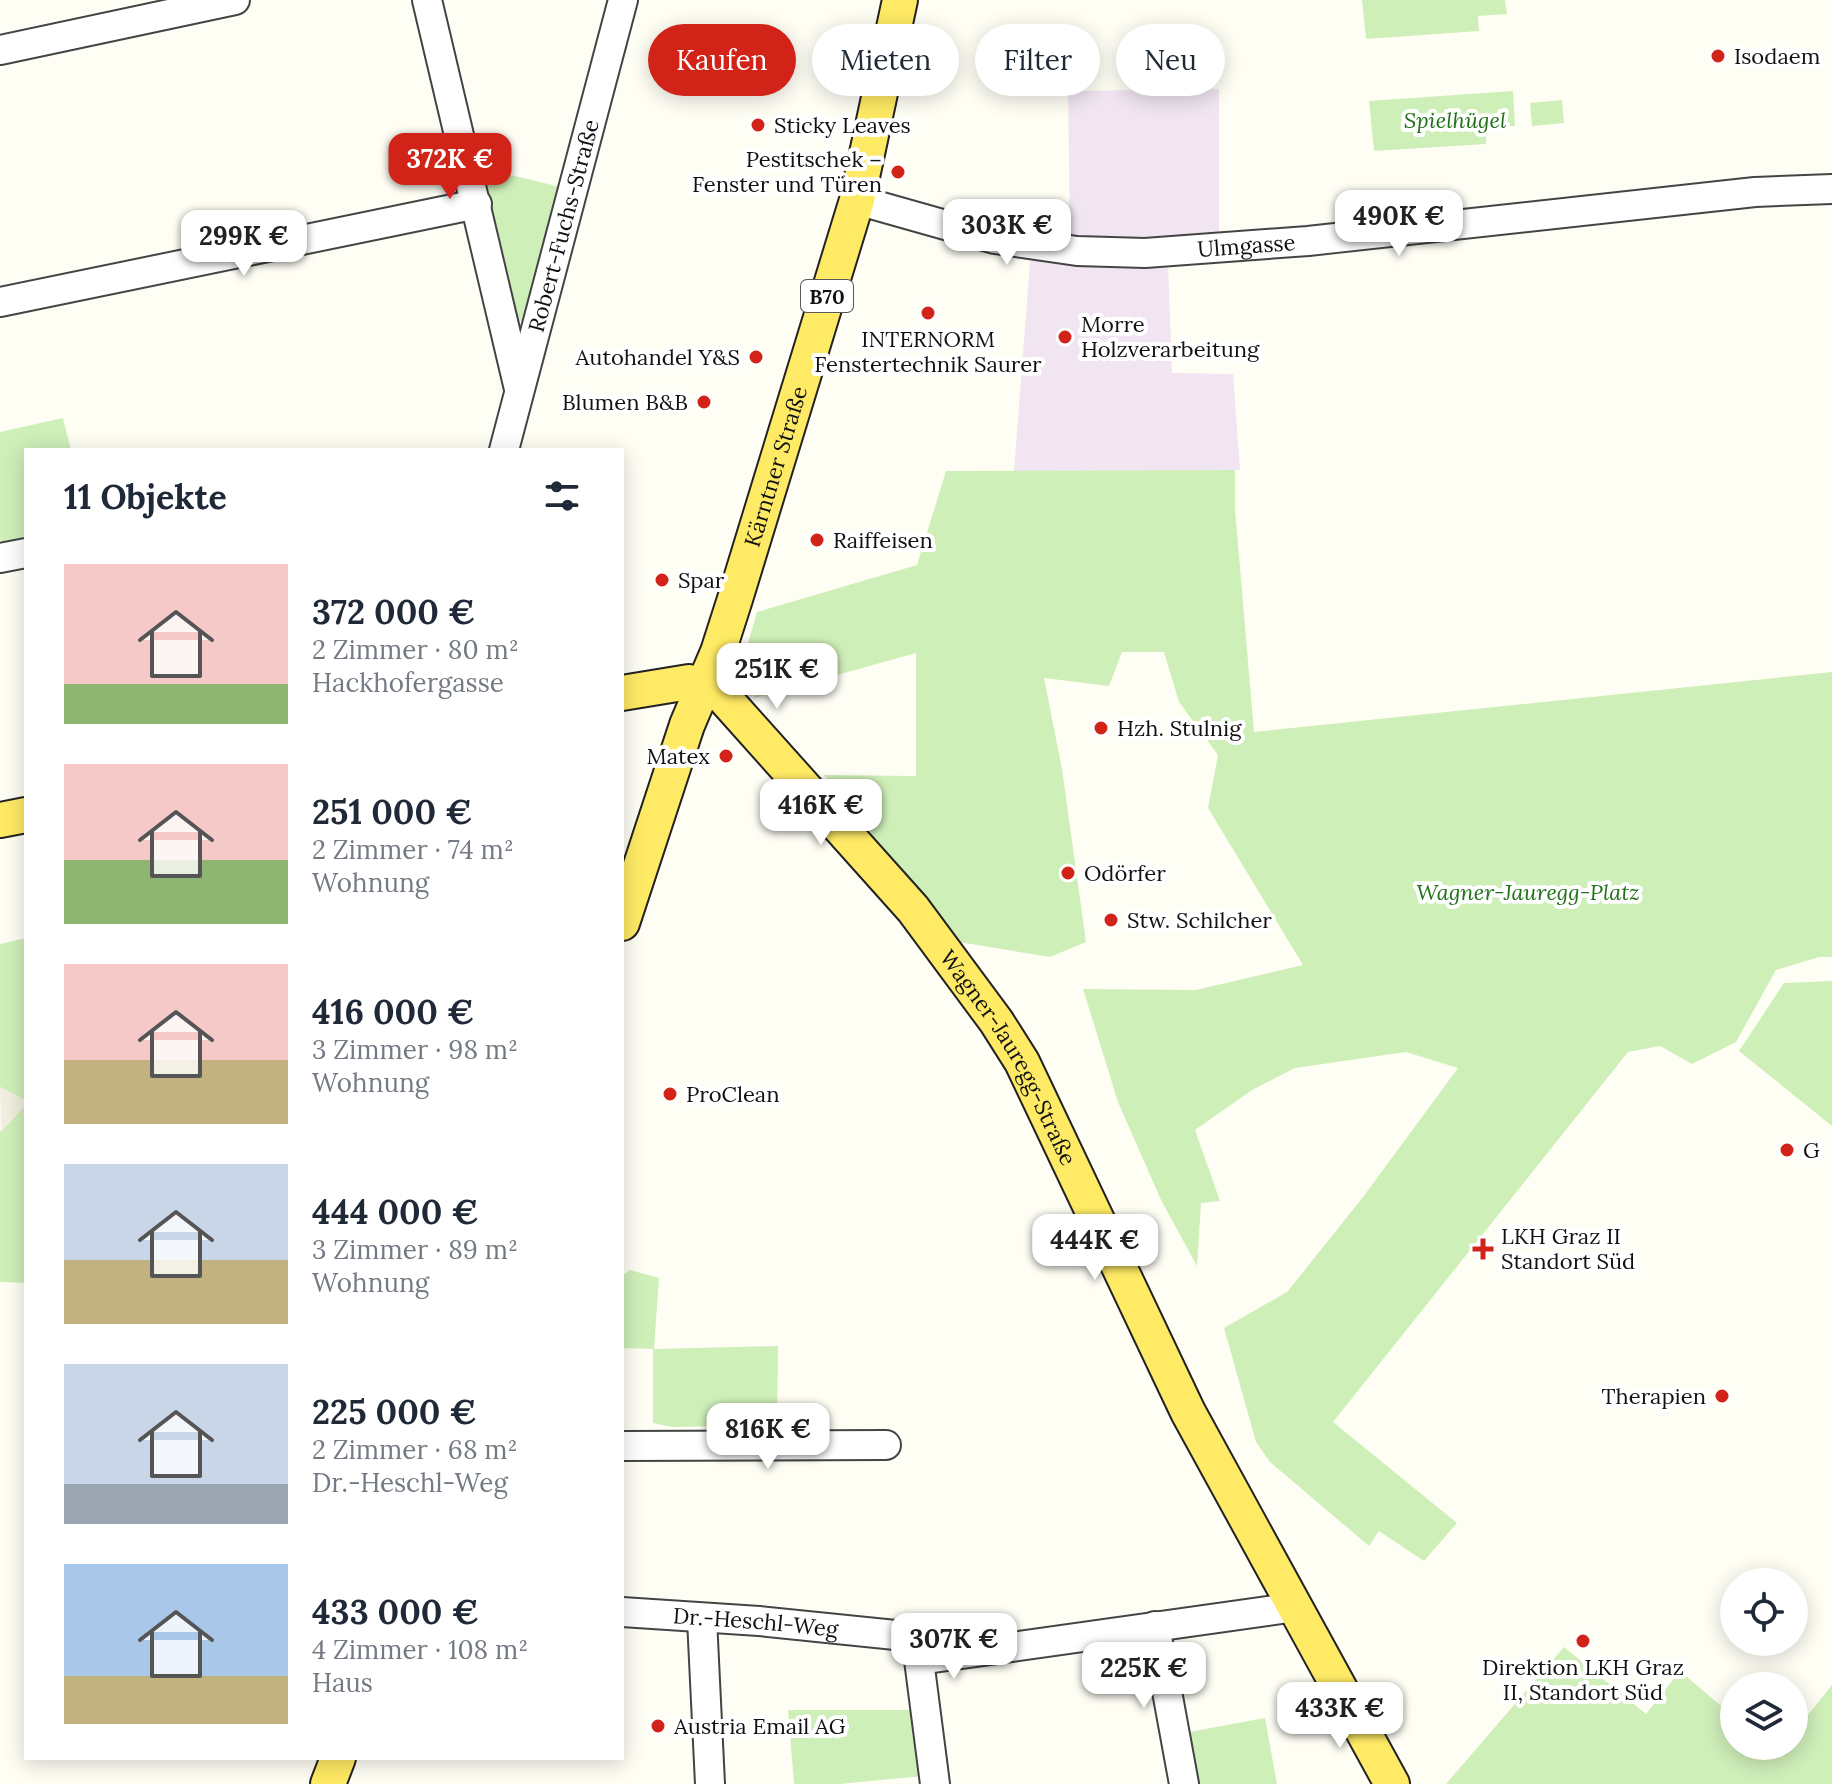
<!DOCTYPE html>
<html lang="de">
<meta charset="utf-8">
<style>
:root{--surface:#fff;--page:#f6f6f7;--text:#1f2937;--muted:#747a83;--accent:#d12318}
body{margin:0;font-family:Lora,serif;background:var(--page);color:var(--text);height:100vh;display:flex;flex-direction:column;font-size:30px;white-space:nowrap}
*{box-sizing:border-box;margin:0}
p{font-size:26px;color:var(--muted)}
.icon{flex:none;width:44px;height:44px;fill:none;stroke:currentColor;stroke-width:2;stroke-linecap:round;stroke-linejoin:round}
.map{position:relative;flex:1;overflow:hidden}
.drawer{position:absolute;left:24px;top:448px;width:600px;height:1312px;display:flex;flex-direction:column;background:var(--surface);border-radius:0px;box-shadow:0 4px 20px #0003}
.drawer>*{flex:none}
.guide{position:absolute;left:648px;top:24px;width:760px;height:72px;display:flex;gap:16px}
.buttons{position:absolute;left:1720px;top:1568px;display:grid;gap:16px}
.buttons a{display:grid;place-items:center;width:88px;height:88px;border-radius:50%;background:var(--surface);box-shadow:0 4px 20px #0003;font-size:40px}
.price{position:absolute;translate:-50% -68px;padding:0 18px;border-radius:16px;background:#fff;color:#222;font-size:26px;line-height:52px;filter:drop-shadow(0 2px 4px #0008)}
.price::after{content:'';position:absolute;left:50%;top:48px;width:24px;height:18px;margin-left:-12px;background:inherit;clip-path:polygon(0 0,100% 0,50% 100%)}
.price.active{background:var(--accent);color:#fff}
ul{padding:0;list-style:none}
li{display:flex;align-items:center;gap:24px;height:200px;padding:0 40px}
li span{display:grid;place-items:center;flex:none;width:224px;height:160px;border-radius:0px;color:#555}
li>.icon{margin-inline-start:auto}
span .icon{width:96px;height:96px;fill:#fffc;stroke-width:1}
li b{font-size:34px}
h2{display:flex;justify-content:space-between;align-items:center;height:96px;padding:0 40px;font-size:34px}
.chip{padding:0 28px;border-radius:36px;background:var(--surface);box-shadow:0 4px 20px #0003;font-size:28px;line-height:72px}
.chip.active{background:var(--accent);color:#fff}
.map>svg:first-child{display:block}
.industrial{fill:#f0e5f0}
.green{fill:#cfefb9}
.plaza{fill:#f2efe0}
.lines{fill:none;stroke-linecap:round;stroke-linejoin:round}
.minor-casing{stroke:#444;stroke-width:32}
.major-casing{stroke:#222;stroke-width:38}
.minor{stroke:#fff;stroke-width:28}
.major{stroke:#ffea65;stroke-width:34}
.poi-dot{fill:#d12318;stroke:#fff;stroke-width:3}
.labels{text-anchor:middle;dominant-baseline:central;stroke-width:8;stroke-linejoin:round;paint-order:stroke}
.shield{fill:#fff;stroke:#585858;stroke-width:2}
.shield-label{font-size:20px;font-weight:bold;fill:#111}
.poi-label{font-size:22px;fill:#111;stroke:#fff;text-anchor:start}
.park-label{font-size:22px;font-style:italic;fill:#217118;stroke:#fff}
.street-label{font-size:22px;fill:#111;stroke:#fff}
</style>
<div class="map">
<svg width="1832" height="1784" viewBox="0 0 1832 1784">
<rect width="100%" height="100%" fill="#fffef5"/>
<polygon class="industrial" points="1219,89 1219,260 1168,263 1172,373 1233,374 1240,470 1014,471 1030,262 1061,249 1070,236 1068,91"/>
<g class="green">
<polygon points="1362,0 1505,0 1507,14 1478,16 1479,31 1366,39"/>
<polygon points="1513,91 1515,126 1486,127 1486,144 1374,151 1369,101"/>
<polygon points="1562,100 1564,123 1532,126 1530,103"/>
<polygon points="475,166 560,187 522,320 517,323"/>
<polygon points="63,418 71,450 26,450 26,544 2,549 0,537 0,432"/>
<path d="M 1235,470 L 1235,509 L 1254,732 L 1832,672 L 1832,957 L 1819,957 L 1776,970 L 1736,1042 L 1692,1064 L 1660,1046 L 1628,1052 L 1333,1422 L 1457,1523 L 1424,1561 L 1379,1531 L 1369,1546 L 1270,1462 L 1256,1442 L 1224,1328 L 1287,1292 L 1363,1197 L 1458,1068 L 1406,1052 L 1295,1068 L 1252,1090 L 1195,1130 L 1220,1201 L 1201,1203 L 1197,1266 L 1161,1200 L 1118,1102 L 1083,989 L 1196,990 L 1303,965 L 1208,808 L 1218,755 L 1179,702 L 1164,652 L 1122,652 L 1109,686 L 1044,678 L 1062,769 L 1086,942 L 1050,957 L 959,942 L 824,775 L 916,776 L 916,653 L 755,698 C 736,666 748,646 757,612 L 917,565 L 946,471 Z"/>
<polygon points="26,938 26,1101 0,1087 0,944"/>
<polygon points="1832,981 1832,1126 1739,1051 1784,983"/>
<polygon points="26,1105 26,1283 0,1282 0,1131"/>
<polygon points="630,1270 659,1278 654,1349 778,1346 777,1425 672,1427 653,1423 653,1349 622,1348 622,1276"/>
<polygon points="1564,1647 1646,1714 1680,1671 1734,1717 1734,1746 1777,1746 1781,1749 1783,1746 1794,1746 1794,1732 1832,1685 1832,1784 1446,1784"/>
<polygon points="788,1710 913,1710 923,1776 839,1784 794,1784"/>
<polygon points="1265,1718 1277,1784 1195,1784 1184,1733"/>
</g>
<polygon class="plaza" points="0,1087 26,1101 26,1105 1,1132"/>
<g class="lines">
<g class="minor-casing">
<g id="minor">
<polyline points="427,0 519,389"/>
<polyline points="0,50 235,0"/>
<path id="s1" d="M 857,200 L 995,239 L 1077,251 L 1145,253 L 1308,241 L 1755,192 L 1832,189"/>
<polyline points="0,302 477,204"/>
<path id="s2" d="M 504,450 L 623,0"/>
<polyline points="0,558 26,553"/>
<polyline points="622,1446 886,1445"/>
<path id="s3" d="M 622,1612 L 759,1621 L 915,1637 L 919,1660 L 1296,1607"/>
<polyline points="702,1619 710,1784"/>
<polyline points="1155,1626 1184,1784"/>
<polyline points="919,1660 935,1784"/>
</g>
</g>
<g class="major-casing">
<g id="major">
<path id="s4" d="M 622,693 L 689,682 L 718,691 L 913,909 L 996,1021 L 1022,1062 L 1188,1412 L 1392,1784"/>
<polyline points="0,820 26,815"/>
<path id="s5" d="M 622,923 L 687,725 L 718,652 L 735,599 L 857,200 L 900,0"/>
<polyline points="328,1784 338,1758"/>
</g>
</g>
<use href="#minor" class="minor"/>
<use href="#major" class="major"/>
</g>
<g class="poi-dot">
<circle cx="1718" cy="56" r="8"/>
<circle cx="758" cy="125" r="8"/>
<circle cx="898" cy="172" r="8"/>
<circle cx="928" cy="313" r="8"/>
<circle cx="1065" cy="337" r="8"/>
<circle cx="756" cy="357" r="8"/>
<circle cx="704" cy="402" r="8"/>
<circle cx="817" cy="540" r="8"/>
<circle cx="662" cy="580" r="8"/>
<circle cx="1101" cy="728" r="8"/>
<circle cx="726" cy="756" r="8"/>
<circle cx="1068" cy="873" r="8"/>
<circle cx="1111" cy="920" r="8"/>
<circle cx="670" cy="1094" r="8"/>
<circle cx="1787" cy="1150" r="8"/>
<path d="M1479 1237h8v8h8v8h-8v8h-8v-8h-8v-8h8z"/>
<circle cx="1722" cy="1396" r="8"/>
<circle cx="1583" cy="1641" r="8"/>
<circle cx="658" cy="1726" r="8"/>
</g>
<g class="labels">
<rect class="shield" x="801" y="280" width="52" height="32" rx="6"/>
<g class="shield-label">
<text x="827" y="296">B70</text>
</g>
<g class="poi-label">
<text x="1734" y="56">Isodaem</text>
<text x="774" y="125">Sticky Leaves</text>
<text x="882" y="159" text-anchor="end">Pestitschek –<tspan x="882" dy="25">Fenster und Türen</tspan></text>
<text x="1081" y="324">Morre<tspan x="1081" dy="25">Holzverarbeitung</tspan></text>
<text x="928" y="339" text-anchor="middle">INTERNORM<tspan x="928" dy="25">Fenstertechnik Saurer</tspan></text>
<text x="740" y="357" text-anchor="end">Autohandel Y&amp;S</text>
<text x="688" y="402" text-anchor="end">Blumen B&amp;B</text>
<text x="833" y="540">Raiffeisen</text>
<text x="678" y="580">Spar</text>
<text x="1117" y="728">Hzh. Stulnig</text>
<text x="710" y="756" text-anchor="end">Matex</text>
<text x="1084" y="873">Odörfer</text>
<text x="1127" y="920">Stw. Schilcher</text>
<text x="686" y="1094">ProClean</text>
<text x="1803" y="1150">G</text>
<text x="1501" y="1236">LKH Graz II<tspan x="1501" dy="25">Standort Süd</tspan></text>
<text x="1706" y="1396" text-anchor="end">Therapien</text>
<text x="1583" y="1667" text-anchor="middle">Direktion LKH Graz<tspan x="1583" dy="25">II, Standort Süd</tspan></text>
<text x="674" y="1726">Austria Email AG</text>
</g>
<g class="park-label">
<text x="1455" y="120">Spielhügel</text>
<text x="1528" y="892">Wagner-Jauregg-Platz</text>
</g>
<g class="street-label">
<text stroke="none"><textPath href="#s2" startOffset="232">Robert-Fuchs-Straße</textPath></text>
<text stroke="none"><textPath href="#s1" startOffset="396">Ulmgasse</textPath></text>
<text stroke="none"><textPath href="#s5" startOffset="482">Kärntner Straße</textPath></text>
<text stroke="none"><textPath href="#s4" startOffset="568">Wagner-Jauregg-Straße</textPath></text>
<text stroke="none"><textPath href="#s3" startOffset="134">Dr.-Heschl-Weg</textPath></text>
</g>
</g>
</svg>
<div class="buttons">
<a><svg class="icon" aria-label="locate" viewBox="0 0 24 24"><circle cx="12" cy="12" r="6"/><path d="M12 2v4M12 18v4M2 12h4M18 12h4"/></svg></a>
<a><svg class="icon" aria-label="layers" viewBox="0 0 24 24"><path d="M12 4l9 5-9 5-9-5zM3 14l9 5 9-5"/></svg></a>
</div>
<b class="price active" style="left:450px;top:201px">372K €</b>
<b class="price" style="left:1399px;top:258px">490K €</b>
<b class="price" style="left:1007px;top:267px">303K €</b>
<b class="price" style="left:244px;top:278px">299K €</b>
<b class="price" style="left:777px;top:711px">251K €</b>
<b class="price" style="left:821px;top:847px">416K €</b>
<b class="price" style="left:1095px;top:1282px">444K €</b>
<b class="price" style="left:768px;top:1471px">816K €</b>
<b class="price" style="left:954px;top:1681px">307K €</b>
<b class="price" style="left:1144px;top:1710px">225K €</b>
<b class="price" style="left:1340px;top:1750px">433K €</b>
<div class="guide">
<a class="chip active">Kaufen</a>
<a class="chip">Mieten</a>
<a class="chip">Filter</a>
<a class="chip">Neu</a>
</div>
<section class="drawer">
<h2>11 Objekte<svg class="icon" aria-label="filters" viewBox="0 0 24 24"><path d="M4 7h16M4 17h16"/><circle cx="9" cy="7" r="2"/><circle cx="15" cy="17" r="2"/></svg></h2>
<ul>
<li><span style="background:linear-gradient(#f6c9c9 75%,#8fb573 0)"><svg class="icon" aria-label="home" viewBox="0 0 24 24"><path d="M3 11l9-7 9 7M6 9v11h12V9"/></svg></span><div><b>372 000 €</b><p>2 Zimmer · 80 m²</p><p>Hackhofergasse</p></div></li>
<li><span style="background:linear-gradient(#f6c9c9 60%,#8fb573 0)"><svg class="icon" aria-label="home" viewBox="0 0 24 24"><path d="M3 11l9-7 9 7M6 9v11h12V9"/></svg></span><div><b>251 000 €</b><p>2 Zimmer · 74 m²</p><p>Wohnung</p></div></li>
<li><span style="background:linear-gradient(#f6c9c9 60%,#c2b280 0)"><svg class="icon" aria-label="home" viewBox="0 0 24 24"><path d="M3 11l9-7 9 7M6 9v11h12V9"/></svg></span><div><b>416 000 €</b><p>3 Zimmer · 98 m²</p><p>Wohnung</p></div></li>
<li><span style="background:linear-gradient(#c9d6e8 60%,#c2b280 0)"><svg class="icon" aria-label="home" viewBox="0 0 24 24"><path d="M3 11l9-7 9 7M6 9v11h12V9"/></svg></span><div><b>444 000 €</b><p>3 Zimmer · 89 m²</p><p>Wohnung</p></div></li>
<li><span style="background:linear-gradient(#c9d6e8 75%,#9aa5b1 0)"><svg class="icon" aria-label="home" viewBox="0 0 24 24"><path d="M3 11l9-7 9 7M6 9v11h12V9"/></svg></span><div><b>225 000 €</b><p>2 Zimmer · 68 m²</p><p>Dr.-Heschl-Weg</p></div></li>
<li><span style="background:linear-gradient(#a9c7e8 70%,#c2b280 0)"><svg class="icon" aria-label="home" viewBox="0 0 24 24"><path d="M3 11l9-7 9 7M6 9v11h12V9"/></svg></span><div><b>433 000 €</b><p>4 Zimmer · 108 m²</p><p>Haus</p></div></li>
</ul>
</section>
</div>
